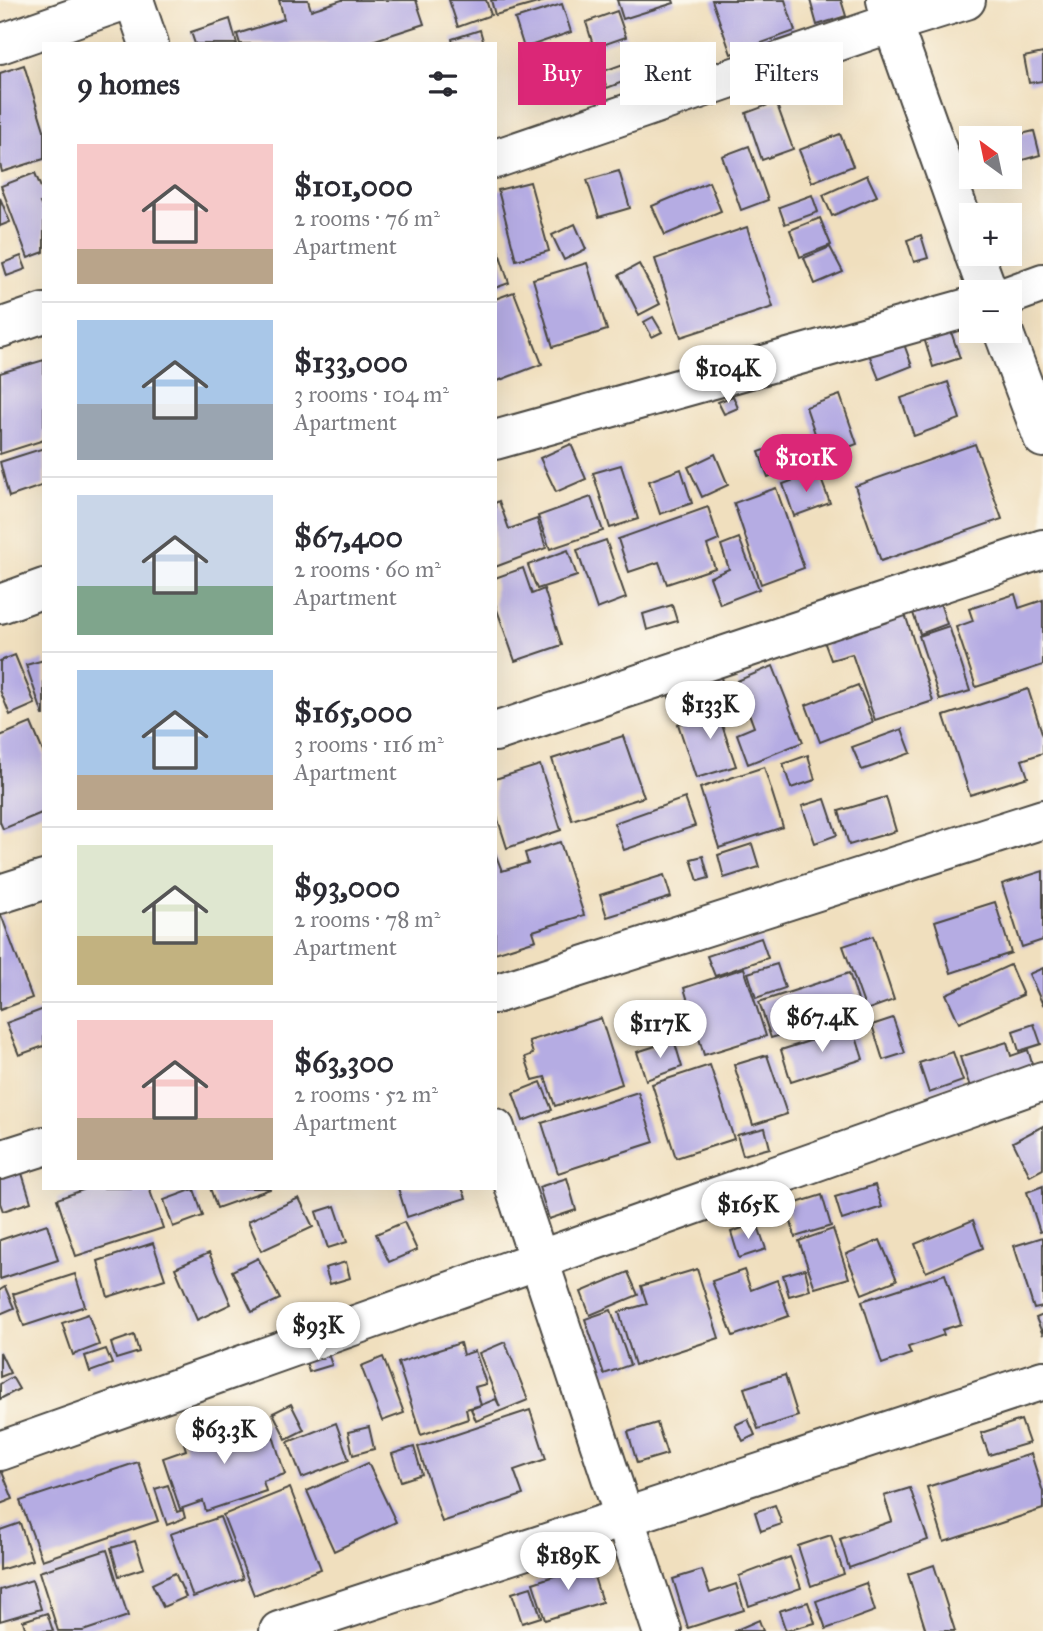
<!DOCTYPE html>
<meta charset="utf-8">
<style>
:root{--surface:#fff;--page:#f2f2f3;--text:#2b2b33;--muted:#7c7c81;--line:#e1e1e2;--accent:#db2777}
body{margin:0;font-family:"IM FELL Great Primer",serif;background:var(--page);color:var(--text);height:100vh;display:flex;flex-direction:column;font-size:26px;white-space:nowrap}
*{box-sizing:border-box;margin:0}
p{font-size:23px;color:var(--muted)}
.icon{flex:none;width:38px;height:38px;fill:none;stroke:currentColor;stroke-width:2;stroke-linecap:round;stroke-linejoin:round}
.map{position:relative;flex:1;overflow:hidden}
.details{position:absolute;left:42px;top:42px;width:455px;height:1148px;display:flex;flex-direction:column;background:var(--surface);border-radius:0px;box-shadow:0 7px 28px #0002}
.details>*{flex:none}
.top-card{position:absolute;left:518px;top:42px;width:420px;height:63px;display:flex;gap:14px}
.needle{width:46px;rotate:327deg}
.buttons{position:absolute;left:959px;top:126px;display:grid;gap:14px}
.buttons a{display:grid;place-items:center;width:63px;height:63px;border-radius:0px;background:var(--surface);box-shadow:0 7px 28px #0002;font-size:35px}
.price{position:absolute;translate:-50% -60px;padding:0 16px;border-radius:24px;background:#fff;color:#222;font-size:23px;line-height:46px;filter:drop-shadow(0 2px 4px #0008)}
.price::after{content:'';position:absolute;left:50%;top:42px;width:21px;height:16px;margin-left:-10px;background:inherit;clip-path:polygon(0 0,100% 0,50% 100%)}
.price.active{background:var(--accent);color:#fff}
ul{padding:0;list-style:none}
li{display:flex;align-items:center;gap:21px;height:175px;padding:0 35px}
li+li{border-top:2px solid var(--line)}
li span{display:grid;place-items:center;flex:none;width:196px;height:140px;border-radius:0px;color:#555}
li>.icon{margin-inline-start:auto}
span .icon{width:84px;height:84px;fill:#fffc;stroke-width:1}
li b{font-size:30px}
h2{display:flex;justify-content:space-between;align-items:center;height:84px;padding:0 35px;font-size:30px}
.pill{padding:0 24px;border-radius:0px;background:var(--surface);box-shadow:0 7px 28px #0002;font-size:24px;line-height:63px}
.pill.active{background:var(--accent);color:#fff}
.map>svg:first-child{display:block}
.building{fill:#b5ace3}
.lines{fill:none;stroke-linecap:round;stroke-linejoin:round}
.minor-casing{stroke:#494641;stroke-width:42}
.minor{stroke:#fff;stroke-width:38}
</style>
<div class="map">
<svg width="1043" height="1631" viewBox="0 0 1043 1631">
<rect width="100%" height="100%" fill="#fbf7ec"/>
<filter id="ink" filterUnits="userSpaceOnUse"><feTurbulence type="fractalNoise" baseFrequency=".0143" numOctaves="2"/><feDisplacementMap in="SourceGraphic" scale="14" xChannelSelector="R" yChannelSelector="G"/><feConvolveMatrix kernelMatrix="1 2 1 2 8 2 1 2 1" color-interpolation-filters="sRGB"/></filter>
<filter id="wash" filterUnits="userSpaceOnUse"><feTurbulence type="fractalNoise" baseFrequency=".00686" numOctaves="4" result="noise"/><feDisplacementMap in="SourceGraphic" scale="28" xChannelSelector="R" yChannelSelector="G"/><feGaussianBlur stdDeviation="1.57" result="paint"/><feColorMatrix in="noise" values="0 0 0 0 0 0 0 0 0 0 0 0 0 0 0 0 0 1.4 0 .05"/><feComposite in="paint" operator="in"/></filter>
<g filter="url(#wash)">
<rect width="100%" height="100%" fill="#f0dfbe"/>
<g id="blocks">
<g class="building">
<polygon points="279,0 308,0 311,10 342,0 416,0 424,24 363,44 240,44 237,34 284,19"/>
<polygon points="449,0 486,0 491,15 458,27"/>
<polygon points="491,0 545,0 545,1 495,15"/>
<polygon points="617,0 673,0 674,3 623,19"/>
<polygon points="712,0 785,0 795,31 731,54"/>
<polygon points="810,0 841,0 846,16 817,25"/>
<polygon points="562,4 571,32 524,48 515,19"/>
<polygon points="617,11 626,37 594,48 586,22"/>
<polygon points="230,19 237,44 195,44 191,32"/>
<polygon points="480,30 484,44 453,44 452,39"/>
<polygon points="665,49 673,71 649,81 646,73 607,88 601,72"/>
<polygon points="1043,53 1043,81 1029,83 1024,57"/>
<polygon points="24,65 44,130 44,159 2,172 0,164 0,73"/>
<polygon points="776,102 793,149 762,160 746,113"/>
<polygon points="1034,131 1040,155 1019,161 1013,136"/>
<polygon points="840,134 853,166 812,182 799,150"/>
<polygon points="749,146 768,200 741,210 722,156"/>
<polygon points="619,171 630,208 599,217 587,180"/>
<polygon points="35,173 44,195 44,202 40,203 44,212 44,252 28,258 1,186"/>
<polygon points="867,175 877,196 832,216 823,195"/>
<polygon points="530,182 549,251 516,260 498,190"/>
<polygon points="709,182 721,211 665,235 652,206"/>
<polygon points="812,195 818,212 785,224 779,207"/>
<polygon points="0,198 10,222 0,226"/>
<polygon points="820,218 831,245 800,257 790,230"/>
<polygon points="575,224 586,249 564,260 552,235"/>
<polygon points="747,227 773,307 681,337 655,259"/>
<polygon points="921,235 928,258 914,262 907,240"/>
<polygon points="495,240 509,283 495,288"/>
<polygon points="830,247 843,272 815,284 804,258"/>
<polygon points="21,256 26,269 7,276 3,263"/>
<polygon points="587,263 607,330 553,347 533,279"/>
<polygon points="639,264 660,304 639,315 619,275"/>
<polygon points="514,292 542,364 495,382 495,299"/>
<polygon points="653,317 662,332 652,337 644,322"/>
<polygon points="949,326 960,358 933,367 923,335"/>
<polygon points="901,336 912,366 879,379 867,349"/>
<polygon points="44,360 44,440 0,454 0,373"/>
<polygon points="948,382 960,419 914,436 901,398"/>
<polygon points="840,395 857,444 823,457 806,407"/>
<polygon points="733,396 738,408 724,414 718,402"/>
<polygon points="797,439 806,463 768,477 759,452"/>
<polygon points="571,444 586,479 556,492 540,458"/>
<polygon points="975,444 1002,519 881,561 855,486"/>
<polygon points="44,448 44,485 9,497 0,462"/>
<polygon points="715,454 728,485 702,497 688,467"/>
<polygon points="621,465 638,519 610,528 593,473"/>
<polygon points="681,469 692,503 660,514 649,481"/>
<polygon points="818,471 830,503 794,516 783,484"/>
<polygon points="776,488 804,568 761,584 734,503"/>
<polygon points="591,497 603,531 550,549 538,516"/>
<polygon points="499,501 509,529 537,519 546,548 495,567 495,503"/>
<polygon points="708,507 719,540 707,545 715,568 667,584 659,562 629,572 618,539"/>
<polygon points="739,538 759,589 720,604 710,577 729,569 721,545"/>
<polygon points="606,540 626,598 597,609 577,550"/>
<polygon points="568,550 577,576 537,589 528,565"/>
<polygon points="523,568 532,594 544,589 562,645 515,661 495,604 495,578"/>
<polygon points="1015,594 1019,608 1043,600 1043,665 976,687 956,627 973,621 969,609"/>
<polygon points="939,600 947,624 920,634 912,610"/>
<polygon points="672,605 677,621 647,630 643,614"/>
<polygon points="905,614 933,701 875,720 852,654 831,660 824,641"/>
<polygon points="949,626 970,691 940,700 919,636"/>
<polygon points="15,655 35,704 10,715 0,690 0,661"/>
<polygon points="44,660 44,715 43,715 26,665"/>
<polygon points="773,666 803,742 748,764 737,734 754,727 737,681"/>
<polygon points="720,675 729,702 677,719 667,691"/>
<polygon points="858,685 873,722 820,742 806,705"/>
<polygon points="1028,689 1043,736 1043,753 1022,760 1028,777 970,795 944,716"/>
<polygon points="741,704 745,717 722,725 736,766 696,778 678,724"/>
<polygon points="31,723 44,754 44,812 3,829 0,822 0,736"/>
<polygon points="902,729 911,753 862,770 852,747"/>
<polygon points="623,736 644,797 572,820 552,759"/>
<polygon points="808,755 815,780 791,788 783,764"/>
<polygon points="540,765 561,830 507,848 495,810 495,779"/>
<polygon points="764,767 783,827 719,848 700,788"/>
<polygon points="886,797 896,831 849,845 839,811"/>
<polygon points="685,798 695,826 624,850 614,823"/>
<polygon points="825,799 837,835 815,843 802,806"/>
<polygon points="560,842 584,915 533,931 536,940 495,953 495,853 502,871 528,863 525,853"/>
<polygon points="752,844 759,867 724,878 718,855"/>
<polygon points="703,856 709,878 698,881 691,859"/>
<polygon points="1043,871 1043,940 1022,947 1002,884"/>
<polygon points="664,875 671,897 607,917 600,895"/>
<polygon points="995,902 1011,953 951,973 935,921"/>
<polygon points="0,912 32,998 0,1010"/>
<polygon points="873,936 894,1000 866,1010 843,946"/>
<polygon points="761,938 768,958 715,976 707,956"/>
<polygon points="777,964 785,988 756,998 748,973"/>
<polygon points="1010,965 1023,995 959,1023 946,994"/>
<polygon points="744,968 766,1036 704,1055 684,988"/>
<polygon points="1043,968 1043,1005 1029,974"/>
<polygon points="849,973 861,1009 771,1038 759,1002"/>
<polygon points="44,1009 44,1046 19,1055 6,1023"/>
<polygon points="601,1018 622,1084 555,1106 545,1077 533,1080 525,1057 533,1054 529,1041"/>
<polygon points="893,1018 905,1053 883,1060 872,1025"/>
<polygon points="1034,1024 1041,1044 1019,1051 1013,1031"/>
<polygon points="853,1027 863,1059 791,1082 781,1050"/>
<polygon points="674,1040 682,1067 646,1080 637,1052"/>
<polygon points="1007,1042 1011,1056 1028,1050 1034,1070 971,1090 960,1057"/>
<polygon points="953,1052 963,1081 929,1093 919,1063"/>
<polygon points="767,1055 787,1114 753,1125 734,1065"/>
<polygon points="710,1065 734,1139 676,1158 652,1084"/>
<polygon points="541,1082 552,1110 523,1121 513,1093"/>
<polygon points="638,1092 654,1142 558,1173 542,1123"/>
<polygon points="1043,1126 1043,1169 1030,1176 1013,1142"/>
<polygon points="765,1128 770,1148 743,1155 737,1135"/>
<polygon points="21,1170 31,1202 3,1211 0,1203 0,1177"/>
<polygon points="567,1178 576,1210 549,1219 539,1187"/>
<polygon points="875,1185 882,1207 842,1220 835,1197"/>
<polygon points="1043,1186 1043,1231 1040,1232 1027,1192"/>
<polygon points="82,1188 149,1188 163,1228 76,1256 57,1199 83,1190"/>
<polygon points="210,1188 270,1188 270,1189 217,1208"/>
<polygon points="398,1188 462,1188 466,1198 407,1217"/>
<polygon points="194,1189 203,1216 173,1227 164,1200"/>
<polygon points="822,1195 831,1226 795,1237 787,1206"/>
<polygon points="299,1198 313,1227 261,1251 248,1221"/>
<polygon points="335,1206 347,1242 328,1248 316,1212"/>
<polygon points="973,1220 983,1248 926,1272 915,1244"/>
<polygon points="404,1222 417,1250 389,1262 376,1234"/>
<polygon points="757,1223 766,1249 739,1258 731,1232"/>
<polygon points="47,1224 58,1260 0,1279 0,1240"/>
<polygon points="833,1229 849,1278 815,1288 799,1241"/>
<polygon points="1043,1237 1043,1307 1034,1309 1014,1246"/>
<polygon points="880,1240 897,1280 862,1294 846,1254"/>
<polygon points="153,1243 165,1279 108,1297 98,1261"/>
<polygon points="209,1253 231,1304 197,1320 175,1268"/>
<polygon points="258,1258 280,1299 252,1312 232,1271"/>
<polygon points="346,1262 350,1278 330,1284 325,1268"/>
<polygon points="697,1269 719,1338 635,1365 619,1312 647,1304 641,1286"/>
<polygon points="805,1269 810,1290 789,1296 783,1275"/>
<polygon points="744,1270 751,1290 777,1280 789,1316 733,1336 712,1281"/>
<polygon points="628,1272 638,1295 590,1315 581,1292"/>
<polygon points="75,1274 85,1306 24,1326 13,1294"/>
<polygon points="945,1274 961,1324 942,1330 944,1335 908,1347 911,1354 882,1364 862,1301"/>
<polygon points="5,1287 14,1308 0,1314 0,1290"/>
<polygon points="611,1310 630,1365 604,1374 585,1319"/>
<polygon points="88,1314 99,1345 73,1355 62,1323"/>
<polygon points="1043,1315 1043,1335 1036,1318"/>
<polygon points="134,1335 139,1352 116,1359 111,1343"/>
<polygon points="505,1342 528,1400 476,1421 471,1409 496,1399 500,1407 479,1353"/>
<polygon points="460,1343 463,1355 475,1351 486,1384 475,1387 481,1405 466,1409 468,1419 421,1435 398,1363"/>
<polygon points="106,1349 112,1364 90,1372 85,1356"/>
<polygon points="327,1351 332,1365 309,1372 305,1358"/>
<polygon points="0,1352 10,1373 0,1377"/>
<polygon points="383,1357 404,1413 382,1421 361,1366"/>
<polygon points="785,1375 798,1416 758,1429 744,1388"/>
<polygon points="12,1377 19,1389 0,1399 0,1384"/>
<polygon points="291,1404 304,1430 286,1439 273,1413"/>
<polygon points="530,1410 546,1459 514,1470 523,1495 442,1522 418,1447"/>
<polygon points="748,1419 755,1435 743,1441 735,1425"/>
<polygon points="1021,1420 1029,1443 989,1455 981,1433"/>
<polygon points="240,1421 243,1432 269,1423 285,1474 263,1481 266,1491 206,1511 203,1501 180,1509 163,1458 186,1450 183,1440"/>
<polygon points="336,1423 349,1460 302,1478 288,1442"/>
<polygon points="657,1423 667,1454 637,1463 628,1432"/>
<polygon points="369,1427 374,1449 353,1455 348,1432"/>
<polygon points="414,1447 422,1474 401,1481 392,1454"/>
<polygon points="1031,1454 1043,1492 1043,1509 944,1542 927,1487"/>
<polygon points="138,1462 158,1521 42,1560 20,1501"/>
<polygon points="368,1463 396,1522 334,1551 307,1491"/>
<polygon points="0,1467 13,1499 0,1504"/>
<polygon points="168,1485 177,1512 183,1510 185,1518 167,1525 155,1489"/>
<polygon points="290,1488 321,1569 254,1595 223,1515"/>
<polygon points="910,1488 928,1540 849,1568 840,1539 892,1521 884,1496"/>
<polygon points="775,1505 782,1524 761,1531 755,1512"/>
<polygon points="220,1517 243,1579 193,1597 170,1534"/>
<polygon points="20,1523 32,1560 0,1570 0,1530"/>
<polygon points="831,1535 844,1574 811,1586 798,1546"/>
<polygon points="135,1541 144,1568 119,1576 111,1548"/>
<polygon points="107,1550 128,1616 83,1631 58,1631 39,1572"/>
<polygon points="790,1557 801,1588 749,1606 739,1576"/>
<polygon points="590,1564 602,1602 545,1620 533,1583"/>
<polygon points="934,1565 955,1631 926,1631 908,1574"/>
<polygon points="702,1570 710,1593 736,1584 744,1610 688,1628 673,1579"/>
<polygon points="175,1573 186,1597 163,1607 152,1584"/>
<polygon points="32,1580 41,1609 0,1621 0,1590"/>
<polygon points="866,1583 875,1611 826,1629 816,1601"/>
<polygon points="531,1587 541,1617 522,1623 512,1593"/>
<polygon points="808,1602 815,1623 786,1631 779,1611"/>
<polygon points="47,1613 53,1631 26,1631 23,1621"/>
<polygon points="759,1620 763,1631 734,1631"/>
</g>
</g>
</g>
<g filter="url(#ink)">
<use href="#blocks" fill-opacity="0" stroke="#494641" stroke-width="2"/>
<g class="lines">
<g class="minor-casing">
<g id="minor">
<polyline points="134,0 149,44"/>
<polyline points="886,0 892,23 971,245"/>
<polyline points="0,44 126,0"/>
<polyline points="495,159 892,23 966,0"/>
<polyline points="974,254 988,292"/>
<polyline points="1010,295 1043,283"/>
<polyline points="0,328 44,313"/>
<polyline points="1003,331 1043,438"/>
<polyline points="495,440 971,307"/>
<polyline points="0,604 44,588"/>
<polyline points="495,732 1043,549"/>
<polyline points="0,894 44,880"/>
<polyline points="495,994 1043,819"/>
<polyline points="495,1128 662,1631"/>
<polyline points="0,1160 44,1146"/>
<polyline points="0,1451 1043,1081"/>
<polyline points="279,1631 1043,1380"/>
</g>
</g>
<use href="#minor" class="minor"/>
</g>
</g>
</svg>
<div class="buttons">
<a><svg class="needle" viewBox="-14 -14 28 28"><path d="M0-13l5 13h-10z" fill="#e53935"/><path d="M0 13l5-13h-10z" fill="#7c7c81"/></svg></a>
<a>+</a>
<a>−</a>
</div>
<b class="price" style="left:728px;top:405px">$104K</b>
<b class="price active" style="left:806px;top:494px">$101K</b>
<b class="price" style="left:710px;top:741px">$133K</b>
<b class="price" style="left:822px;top:1054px">$67.4K</b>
<b class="price" style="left:660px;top:1060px">$117K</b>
<b class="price" style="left:748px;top:1241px">$165K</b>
<b class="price" style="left:318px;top:1362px">$93K</b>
<b class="price" style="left:224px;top:1466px">$63.3K</b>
<b class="price" style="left:568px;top:1592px">$189K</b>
<div class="top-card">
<a class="pill active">Buy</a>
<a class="pill">Rent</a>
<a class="pill">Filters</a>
</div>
<section class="details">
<h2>9 homes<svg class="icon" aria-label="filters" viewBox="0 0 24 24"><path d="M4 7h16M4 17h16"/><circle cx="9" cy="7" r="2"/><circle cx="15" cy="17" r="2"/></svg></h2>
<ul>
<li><span style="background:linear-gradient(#f6c9c9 75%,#b9a48a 0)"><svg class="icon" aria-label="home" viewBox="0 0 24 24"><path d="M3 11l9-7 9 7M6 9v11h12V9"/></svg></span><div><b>$101,000</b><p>2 rooms · 76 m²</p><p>Apartment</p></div></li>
<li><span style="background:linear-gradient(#a9c7e8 60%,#9aa5b1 0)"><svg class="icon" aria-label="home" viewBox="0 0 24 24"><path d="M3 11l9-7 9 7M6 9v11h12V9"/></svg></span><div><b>$133,000</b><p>3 rooms · 104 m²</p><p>Apartment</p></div></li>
<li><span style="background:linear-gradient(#c9d6e8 65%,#7fa58c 0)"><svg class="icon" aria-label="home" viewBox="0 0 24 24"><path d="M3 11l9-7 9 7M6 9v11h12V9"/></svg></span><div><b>$67,400</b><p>2 rooms · 60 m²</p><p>Apartment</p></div></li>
<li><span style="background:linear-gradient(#a9c7e8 75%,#b9a48a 0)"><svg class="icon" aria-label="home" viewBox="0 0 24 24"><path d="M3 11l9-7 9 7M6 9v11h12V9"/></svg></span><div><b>$165,000</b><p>3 rooms · 116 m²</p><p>Apartment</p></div></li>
<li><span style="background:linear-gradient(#dfe7d0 65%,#c2b280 0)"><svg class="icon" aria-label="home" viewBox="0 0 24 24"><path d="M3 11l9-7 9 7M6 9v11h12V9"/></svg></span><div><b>$93,000</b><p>2 rooms · 78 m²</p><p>Apartment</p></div></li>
<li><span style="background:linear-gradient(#f6c9c9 70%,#b9a48a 0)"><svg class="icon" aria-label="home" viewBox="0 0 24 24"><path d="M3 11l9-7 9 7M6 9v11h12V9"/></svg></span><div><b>$63,300</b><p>2 rooms · 52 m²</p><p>Apartment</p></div></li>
</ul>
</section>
</div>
